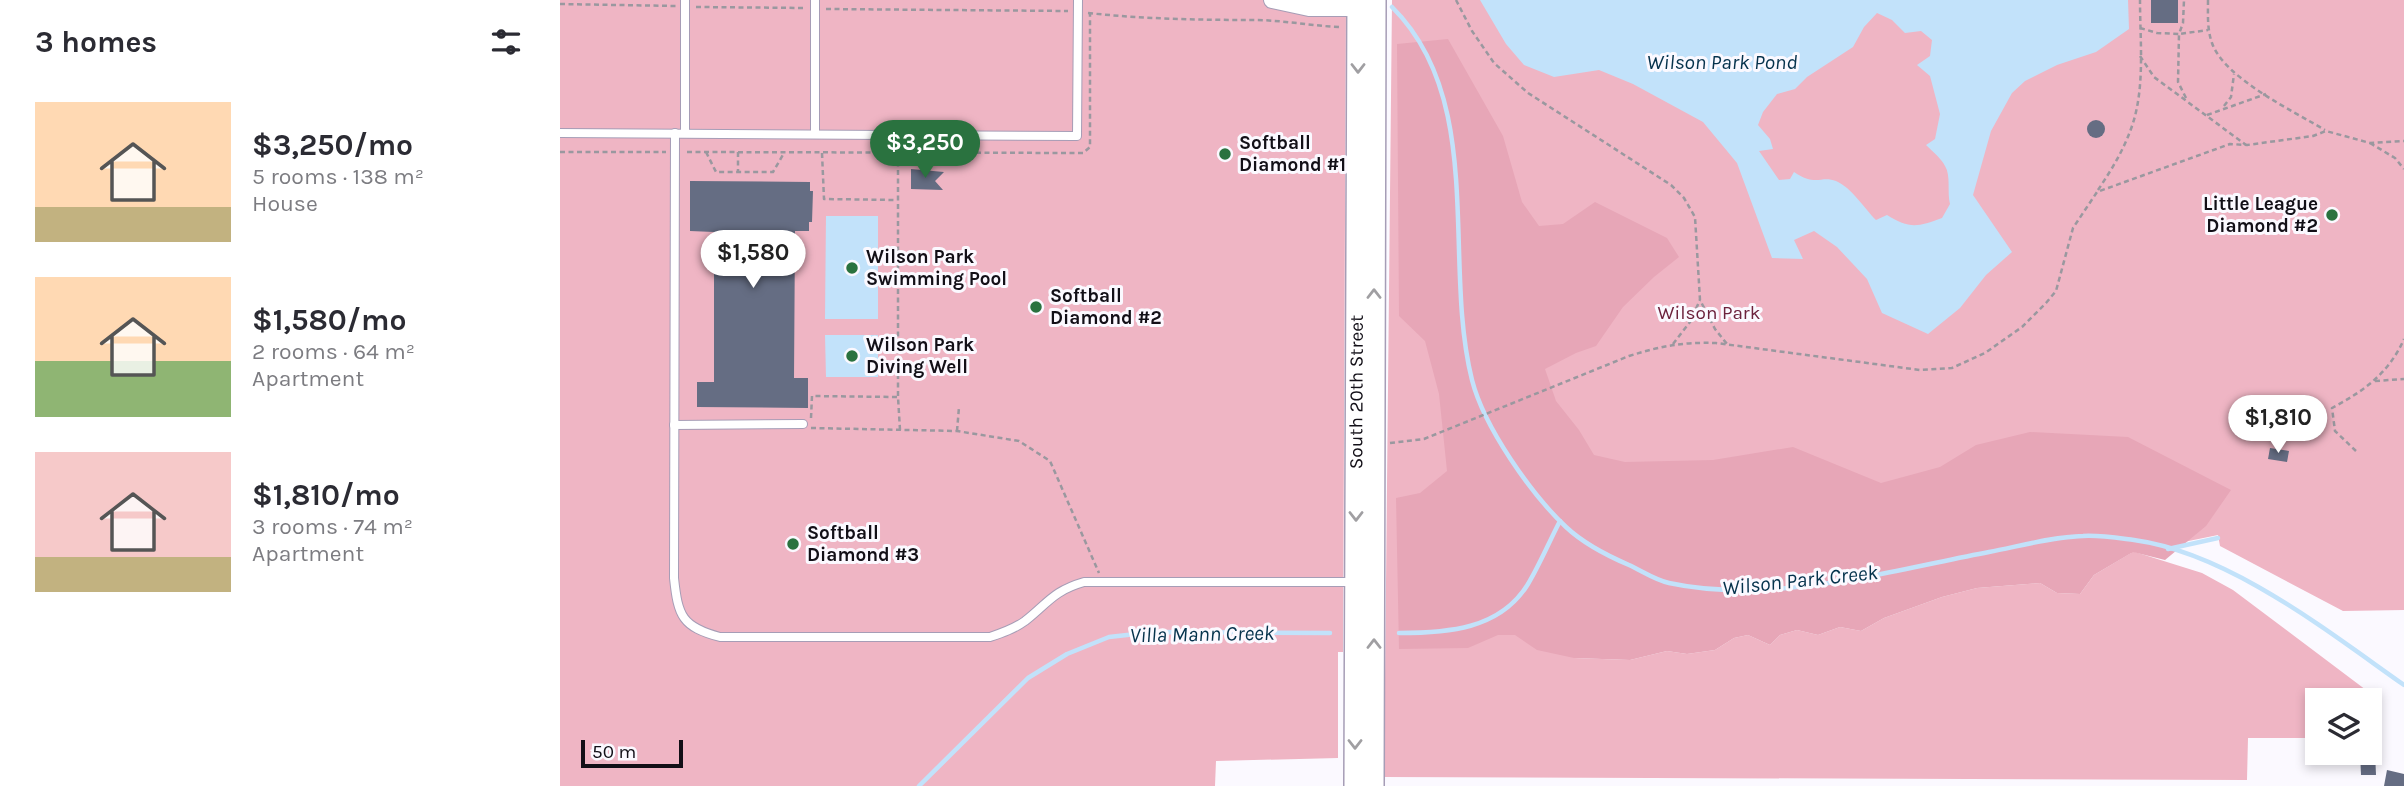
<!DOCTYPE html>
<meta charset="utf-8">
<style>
:root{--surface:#fff;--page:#f7f7f7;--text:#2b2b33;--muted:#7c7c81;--accent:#2a723f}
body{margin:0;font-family:Karla,sans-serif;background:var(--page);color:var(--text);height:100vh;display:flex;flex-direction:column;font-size:26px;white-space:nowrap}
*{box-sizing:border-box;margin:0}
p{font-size:23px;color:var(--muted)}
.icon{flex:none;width:38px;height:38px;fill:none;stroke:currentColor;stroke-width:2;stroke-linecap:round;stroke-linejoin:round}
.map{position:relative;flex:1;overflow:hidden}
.drawer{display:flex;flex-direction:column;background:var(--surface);width:560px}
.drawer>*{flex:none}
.buttons{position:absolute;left:1745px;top:688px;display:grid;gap:14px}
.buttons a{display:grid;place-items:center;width:77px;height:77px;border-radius:0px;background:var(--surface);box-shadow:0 4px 10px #0003;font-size:35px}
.scale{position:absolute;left:21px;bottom:18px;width:102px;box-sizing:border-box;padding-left:7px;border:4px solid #120f17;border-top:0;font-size:19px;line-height:24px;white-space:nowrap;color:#120f17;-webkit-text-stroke:5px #fbf9ff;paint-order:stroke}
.price{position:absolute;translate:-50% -60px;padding:0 16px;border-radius:24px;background:#fff;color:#222;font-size:23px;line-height:46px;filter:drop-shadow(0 2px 4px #0008)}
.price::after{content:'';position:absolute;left:50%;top:42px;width:21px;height:16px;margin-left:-10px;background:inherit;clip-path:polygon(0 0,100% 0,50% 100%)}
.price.current{background:var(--accent);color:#fff}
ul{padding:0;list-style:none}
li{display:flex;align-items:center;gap:21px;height:175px;padding:0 35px}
li span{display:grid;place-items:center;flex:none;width:196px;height:140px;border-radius:0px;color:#555}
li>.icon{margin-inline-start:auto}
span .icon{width:84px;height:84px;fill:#fffc;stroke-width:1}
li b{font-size:30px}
h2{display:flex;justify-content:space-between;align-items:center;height:84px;padding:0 35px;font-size:30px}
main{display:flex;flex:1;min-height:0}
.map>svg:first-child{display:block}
.green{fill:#efb5c4;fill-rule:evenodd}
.forest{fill:#e7a6b7}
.water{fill:#c2e2fa;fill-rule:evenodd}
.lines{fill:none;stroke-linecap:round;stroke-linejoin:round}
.stream{stroke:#c2e2fa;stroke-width:4.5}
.building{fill:#656d83}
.service-casing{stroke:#a69db6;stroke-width:10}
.minor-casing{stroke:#a69db6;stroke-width:18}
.tertiary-casing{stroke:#a69db6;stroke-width:24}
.path{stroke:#9a989f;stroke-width:2.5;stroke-dasharray:5 3.5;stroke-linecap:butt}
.service{stroke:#fff;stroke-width:8}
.minor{stroke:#fff;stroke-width:16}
.tertiary{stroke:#fff;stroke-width:21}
.oneway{stroke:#a09fa2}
.poi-dot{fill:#2a723f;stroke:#fbf9ff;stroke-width:2.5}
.labels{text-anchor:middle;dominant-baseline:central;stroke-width:6;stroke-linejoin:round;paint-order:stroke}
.poi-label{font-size:19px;font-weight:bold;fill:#120f17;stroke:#fbf9ff;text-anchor:start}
.park-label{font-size:19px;fill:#6c213c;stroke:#fbf9ff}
.street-label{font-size:19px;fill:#120f17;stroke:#fbf9ff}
.water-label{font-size:21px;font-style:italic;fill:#05324c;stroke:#fbf9ff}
</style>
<main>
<section class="drawer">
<h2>3 homes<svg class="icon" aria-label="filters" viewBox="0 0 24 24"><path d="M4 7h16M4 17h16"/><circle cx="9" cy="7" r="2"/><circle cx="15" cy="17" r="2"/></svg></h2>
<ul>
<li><span style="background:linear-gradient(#ffd9b3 75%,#c2b280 0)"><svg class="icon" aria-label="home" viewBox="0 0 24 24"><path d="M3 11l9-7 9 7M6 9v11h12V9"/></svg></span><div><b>$3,250/mo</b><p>5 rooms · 138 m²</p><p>House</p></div></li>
<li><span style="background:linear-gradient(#ffd9b3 60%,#8fb573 0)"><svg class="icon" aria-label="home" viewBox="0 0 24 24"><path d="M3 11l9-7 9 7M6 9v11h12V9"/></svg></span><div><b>$1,580/mo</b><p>2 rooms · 64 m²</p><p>Apartment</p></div></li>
<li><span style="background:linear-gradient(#f6c9c9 75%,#c2b280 0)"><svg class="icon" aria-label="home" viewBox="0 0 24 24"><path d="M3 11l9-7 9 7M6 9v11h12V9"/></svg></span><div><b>$1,810/mo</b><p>3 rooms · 74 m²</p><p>Apartment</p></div></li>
</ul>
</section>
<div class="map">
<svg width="1844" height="786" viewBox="0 0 1844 786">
<rect width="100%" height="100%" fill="#fbf9ff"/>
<g class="green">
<polygon points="0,0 786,0 783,652 778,652 778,758 656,761 655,786 0,786"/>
<path d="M 832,0 L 1844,0 L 1844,610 L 1783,611 L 1660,546 L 1658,535 L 1575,552 L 1642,573 L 1673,590 L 1814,696 L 1810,700 L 1757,700 L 1757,738 L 1688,738 L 1687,780 L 824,777 ZM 1571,553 L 1534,575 L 1520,594 L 1497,593 L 1480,583 L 1417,588 L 1382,597 L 1324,618 L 1301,631 L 1280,627 L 1258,635 L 1237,630 L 1220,635 L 1210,645 L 1188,635 L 1174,638 L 1155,650 L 1127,654 L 1107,651 L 1070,660 L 1014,658 Z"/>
</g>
<polygon class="forest" points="888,39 943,136 962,202 979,226 1003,224 1035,202 1107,238 1119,257 1094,277 1063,307 1036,346 1016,353 985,369 996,401 1019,430 1034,455 1065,462 1153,460 1233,447 1321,483 1380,467 1416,445 1470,432 1568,437 1671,490 1646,526 1605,560 1573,552 1534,575 1520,594 1497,593 1480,583 1417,588 1382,597 1324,618 1301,631 1280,627 1258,635 1237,630 1220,635 1210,645 1188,635 1174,638 1155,650 1127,654 1107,651 1070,660 1014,658 977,650 955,635 938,635 908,648 839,649 836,498 860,493 887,471 879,394 865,341 839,316 837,44"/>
<g class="water">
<path d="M 920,0 L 1568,0 L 1569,29 L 1536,52 L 1497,65 L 1465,81 L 1452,93 L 1431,131 L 1413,195 L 1452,252 L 1426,275 L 1400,308 L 1368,334 L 1322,313 L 1307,279 L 1277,247 L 1254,231 L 1234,240 L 1243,259 L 1212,258 L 1177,163 L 1143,122 L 1073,84 L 1039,70 L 994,77 L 964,65 L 946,44 ZM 1317,13 L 1332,20 L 1345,33 L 1361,31 L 1372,40 L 1370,56 L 1357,65 L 1370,76 L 1380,114 L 1375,139 L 1366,145 C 1372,151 1381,158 1385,166 C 1391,175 1387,193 1390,204 L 1382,218 C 1358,227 1349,229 1327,215 L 1316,220 C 1304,208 1292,188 1276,181 C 1261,175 1256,187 1234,172 L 1230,179 L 1219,180 L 1199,151 L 1213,149 L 1210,139 L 1198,125 L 1203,112 L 1217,94 L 1235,89 L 1247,77 L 1293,47 L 1304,27 Z"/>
<polygon points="266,216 318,216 318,319 265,319"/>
<polygon points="265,335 318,335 318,377 266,377"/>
</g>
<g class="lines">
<g class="stream">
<path d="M 832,7 C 927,101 882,261 912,380 C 924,427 971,494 1006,527 C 1023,543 1048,556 1069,565 C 1082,571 1095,580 1109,583 C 1211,605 1329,571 1429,552 C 1460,546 1492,537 1523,536 C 1540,535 1558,538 1574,540 C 1669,553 1767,631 1844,685"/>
<polyline points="1608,549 1658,538"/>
<path d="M 839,633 C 886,633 940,630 968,584 C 980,564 989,542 1000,521"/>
<polyline points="359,786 468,678 507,654 549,637 594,632 770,633"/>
</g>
</g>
<g class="building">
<rect x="1591" y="0" width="27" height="23"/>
<circle cx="1536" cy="129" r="9"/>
<polygon points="351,169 384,172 375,181 383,190 351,189"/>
<polygon points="130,181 250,182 250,191 253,191 252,222 249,222 249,231 235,231 234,378 248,378 248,408 137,407 137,382 154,382 154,232 130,231"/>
<polygon points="1710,448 1729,451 1727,462 1708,459"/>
<polygon points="1800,752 1815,752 1816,775 1801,775"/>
<polygon points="1827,770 1844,774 1844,786 1824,786"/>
</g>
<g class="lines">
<g class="service-casing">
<g id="service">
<polyline points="0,133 517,136 518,0"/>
<path d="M 115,133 L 114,578 C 118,616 122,627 160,637 L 430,637 C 442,633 454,629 465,621 C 488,603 493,591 524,582 L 794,582"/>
<polyline points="125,133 125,0"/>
<polyline points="255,134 255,0"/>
<polyline points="114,425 243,424"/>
</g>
</g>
<g class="minor-casing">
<polyline id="minor" points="712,0 749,8 806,8"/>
</g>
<g class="tertiary-casing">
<g id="tertiary">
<path id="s1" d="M 795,786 L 798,0"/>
<polyline points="813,786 815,0"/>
</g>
</g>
<g class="path">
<polyline points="896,0 912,31 934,63 968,93 1111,185 1124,198 1135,217 1140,300 1155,329 1167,344"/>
<path d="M 1648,0 C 1648,14 1647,29 1652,43 C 1664,78 1733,111 1765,130"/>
<polyline points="0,4 116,6"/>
<polyline points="136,7 245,8"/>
<polyline points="266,9 508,11"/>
<path d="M 528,13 C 584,19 639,20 694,20 C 723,20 751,26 780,27"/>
<polyline points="1580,28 1597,33 1619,34 1623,23 1624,0"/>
<polyline points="1580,56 1594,77 1686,145"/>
<polyline points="1626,98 1618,82 1619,34 1648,30"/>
<polyline points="1664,106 1671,97 1674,74"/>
<polyline points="1647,115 1706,94"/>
<polyline points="1810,143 1835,158 1844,169"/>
<polyline points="0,152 106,152"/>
<polyline points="127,152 523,153 530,147 530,14"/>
<polyline points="146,152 156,172 213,172 224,153"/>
<polyline points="178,152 178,172"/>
<polyline points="262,153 264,199 336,200"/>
<polyline points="338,153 338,397 340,430"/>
<path d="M 1538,190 C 1552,169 1565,148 1573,123 C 1585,85 1580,40 1580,0"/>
<polyline points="1113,344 1130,322 1140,300"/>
<polyline points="1815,381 1844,379"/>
<polyline points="251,418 252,396 338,397"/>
<polyline points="251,428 397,431 459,441 490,461 539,573"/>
<polyline points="397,431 399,407"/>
<path d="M 830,443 L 864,439 L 1069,356 C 1101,346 1122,342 1156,343 L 1360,370 L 1392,368 L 1425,353 L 1462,327 L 1486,303 L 1496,291 L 1513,228 L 1537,192 L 1670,144 L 1687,145 L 1753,136 L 1766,131 L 1810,143 L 1844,141"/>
<path d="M 1796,451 L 1775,431 L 1772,408 C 1804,391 1829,373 1844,339"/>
</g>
<use href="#service" class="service"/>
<use href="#minor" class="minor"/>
<use href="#tertiary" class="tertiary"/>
</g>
<defs><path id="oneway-chevron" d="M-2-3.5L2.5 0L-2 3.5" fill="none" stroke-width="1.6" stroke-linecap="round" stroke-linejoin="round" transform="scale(1.75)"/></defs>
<g class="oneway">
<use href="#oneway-chevron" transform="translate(798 68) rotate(90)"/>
<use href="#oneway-chevron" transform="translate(814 294) rotate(-90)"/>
<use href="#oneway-chevron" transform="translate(796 516) rotate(90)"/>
<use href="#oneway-chevron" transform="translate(814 644) rotate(-90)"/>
<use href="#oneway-chevron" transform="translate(795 744) rotate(90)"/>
</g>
<g class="poi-dot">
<circle cx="665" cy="154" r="7"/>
<circle cx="1772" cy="215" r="7"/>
<circle cx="292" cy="268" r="7"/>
<circle cx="476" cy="307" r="7"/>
<circle cx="292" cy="356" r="7"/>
<circle cx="233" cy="544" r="7"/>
</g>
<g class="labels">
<g class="poi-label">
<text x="679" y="143">Softball<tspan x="679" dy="22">Diamond #1</tspan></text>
<text x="1758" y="204" text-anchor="end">Little League<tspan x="1758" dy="22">Diamond #2</tspan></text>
<text x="306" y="257">Wilson Park<tspan x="306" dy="22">Swimming Pool</tspan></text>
<text x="490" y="296">Softball<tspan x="490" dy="22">Diamond #2</tspan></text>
<text x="306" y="345">Wilson Park<tspan x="306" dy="22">Diving Well</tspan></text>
<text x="247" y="533">Softball<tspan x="247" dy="22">Diamond #3</tspan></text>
</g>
<g class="park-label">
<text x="1149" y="313">Wilson Park</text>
</g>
<g class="street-label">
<text stroke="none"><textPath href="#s1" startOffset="394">South 20th Street</textPath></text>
</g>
<g class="water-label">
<text x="1162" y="62">Wilson Park Pond</text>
<text transform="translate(1240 580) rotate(-6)">Wilson Park Creek</text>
<text transform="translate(642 634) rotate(-1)">Villa Mann Creek</text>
</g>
</g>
</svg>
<div class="buttons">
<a><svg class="icon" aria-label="layers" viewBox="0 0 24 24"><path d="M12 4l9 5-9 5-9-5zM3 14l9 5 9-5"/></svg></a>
</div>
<div class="scale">50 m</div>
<b class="price current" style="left:365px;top:180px">$3,250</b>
<b class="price" style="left:193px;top:290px">$1,580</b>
<b class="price" style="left:1718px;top:455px">$1,810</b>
</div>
</main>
